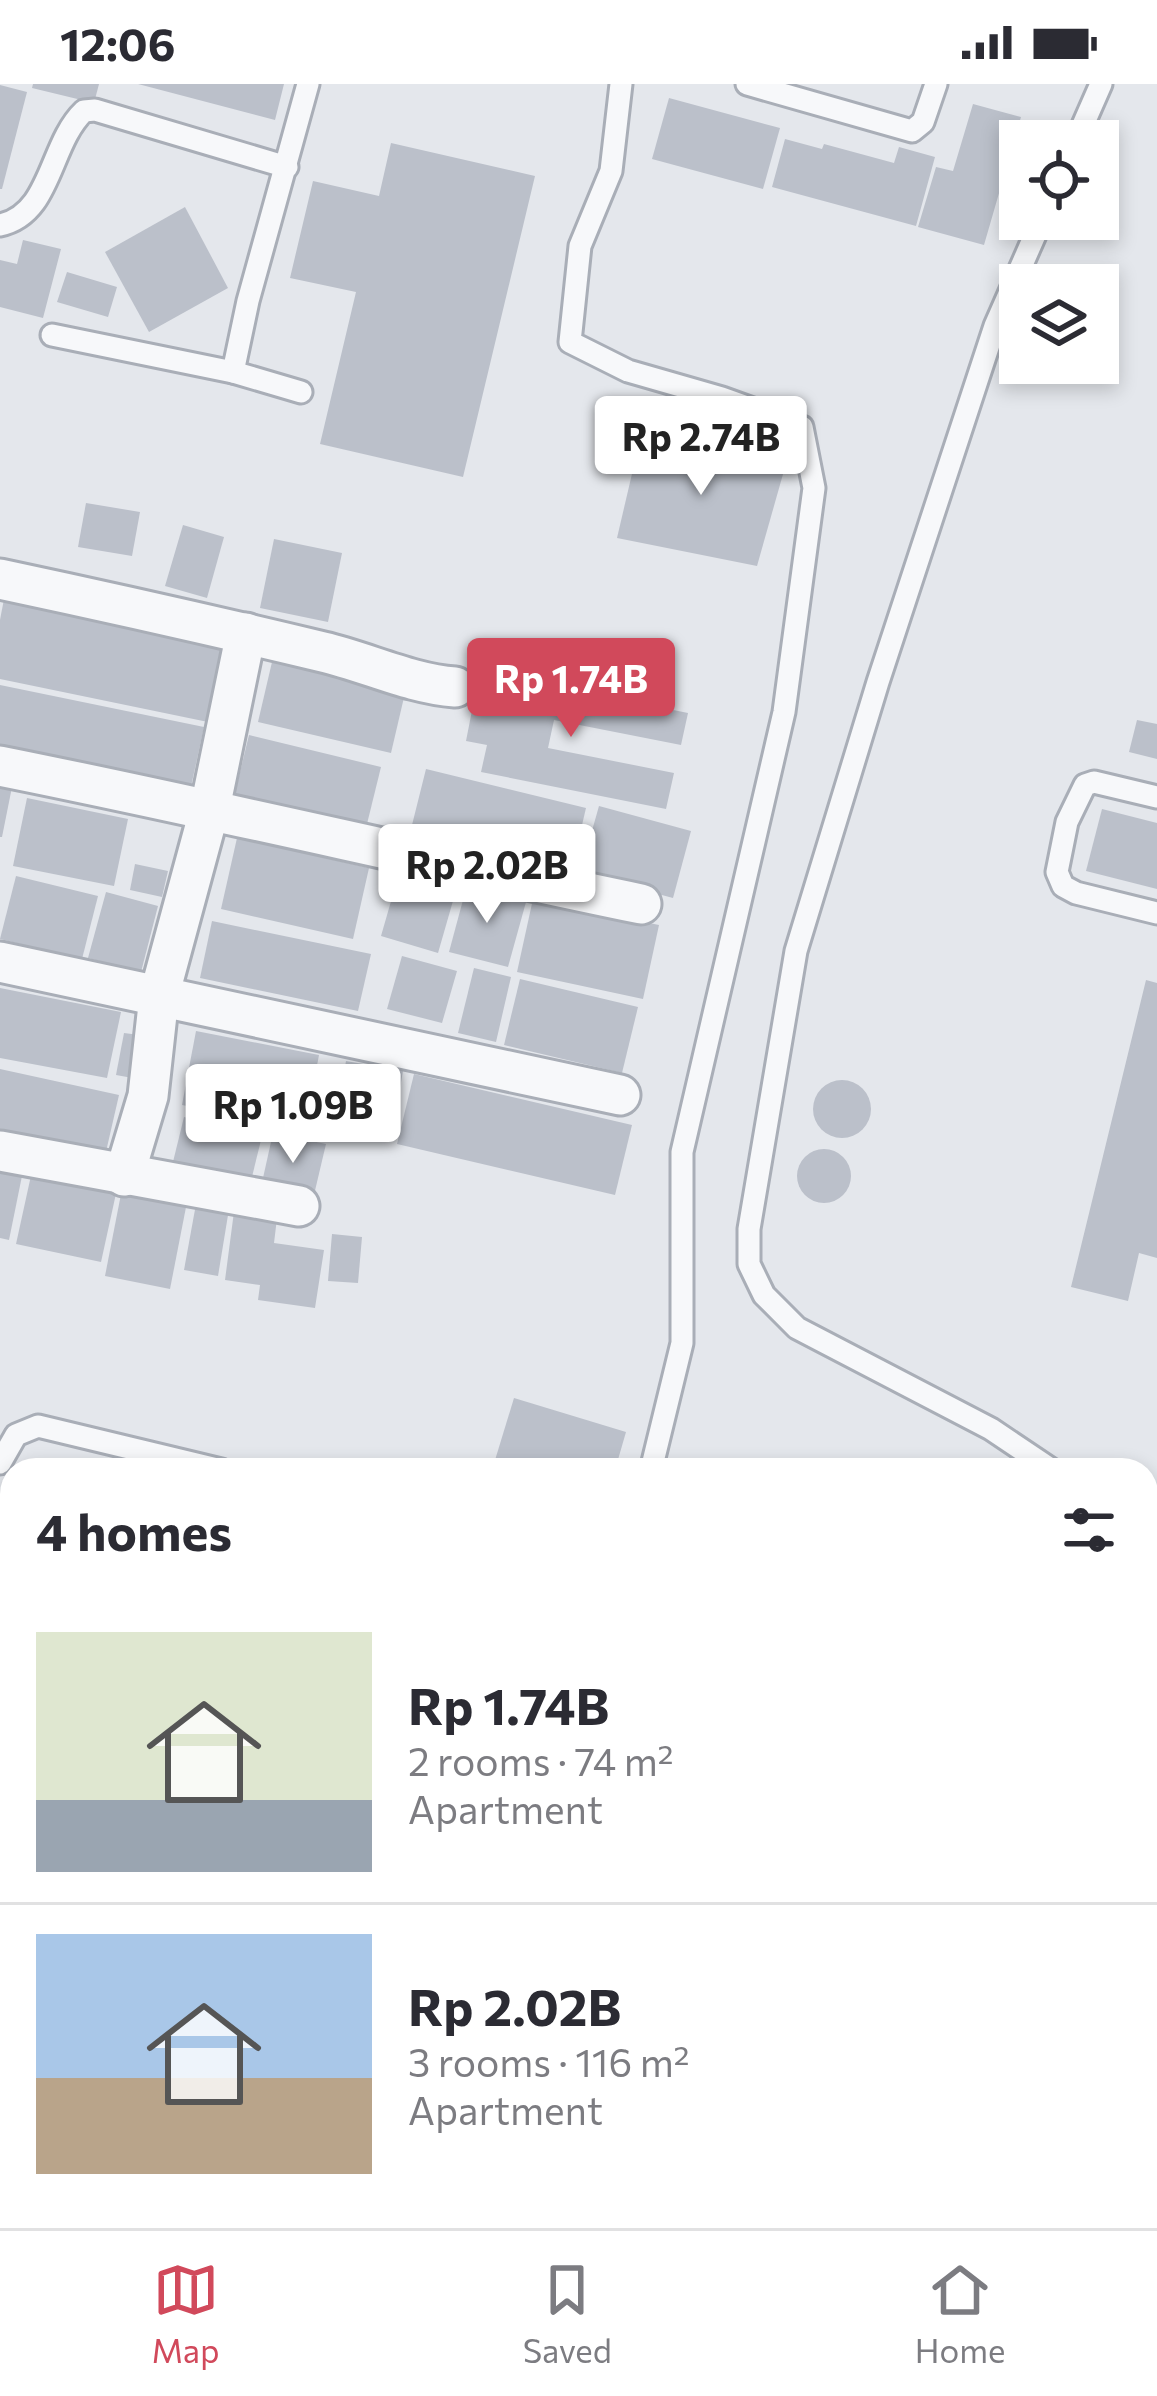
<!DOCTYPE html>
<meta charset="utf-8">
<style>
:root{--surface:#fff;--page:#f7f7f7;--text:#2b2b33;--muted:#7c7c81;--line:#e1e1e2;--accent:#d1495b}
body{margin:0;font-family:Commissioner,sans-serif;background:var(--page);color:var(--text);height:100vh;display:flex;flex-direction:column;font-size:45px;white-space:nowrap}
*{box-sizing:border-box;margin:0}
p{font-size:39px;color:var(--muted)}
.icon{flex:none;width:66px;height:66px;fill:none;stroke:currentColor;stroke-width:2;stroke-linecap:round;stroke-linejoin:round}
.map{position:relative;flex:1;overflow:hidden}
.details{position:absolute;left:0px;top:1374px;width:1158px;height:771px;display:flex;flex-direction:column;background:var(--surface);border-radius:36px 36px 0 0;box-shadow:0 6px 18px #0003}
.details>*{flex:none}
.tools{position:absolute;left:999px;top:36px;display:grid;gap:24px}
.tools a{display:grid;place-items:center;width:120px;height:120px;border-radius:0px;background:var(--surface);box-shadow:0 6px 18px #0003;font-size:60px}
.price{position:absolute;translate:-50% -102px;padding:0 27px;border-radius:12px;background:#fff;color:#222;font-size:39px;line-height:78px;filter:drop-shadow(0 3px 6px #0008)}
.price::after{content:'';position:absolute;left:50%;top:72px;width:36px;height:27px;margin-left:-18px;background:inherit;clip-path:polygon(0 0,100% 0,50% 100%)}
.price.active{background:var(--accent);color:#fff}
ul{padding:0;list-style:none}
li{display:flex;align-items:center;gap:36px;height:300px;padding:0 36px}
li+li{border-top:3px solid var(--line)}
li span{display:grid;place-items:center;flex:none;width:336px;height:240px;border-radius:0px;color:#555}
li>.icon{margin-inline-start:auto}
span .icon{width:144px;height:144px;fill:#fffc;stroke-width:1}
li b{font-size:51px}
h2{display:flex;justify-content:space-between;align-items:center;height:144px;padding:0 36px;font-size:51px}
.status{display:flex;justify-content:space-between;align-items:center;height:84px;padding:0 60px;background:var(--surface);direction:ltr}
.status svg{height:33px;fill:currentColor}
.dock{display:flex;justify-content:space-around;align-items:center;height:168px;border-top:3px solid var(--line);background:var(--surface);font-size:33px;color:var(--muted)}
.dock a{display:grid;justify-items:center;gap:6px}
.dock .active{color:var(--accent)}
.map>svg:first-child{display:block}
.green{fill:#c9d6c5}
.building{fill:#bbc0ca}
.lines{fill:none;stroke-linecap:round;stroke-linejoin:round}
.service-casing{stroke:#a9aeb7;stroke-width:27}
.minor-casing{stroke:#a9aeb7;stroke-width:45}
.path{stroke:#c2c5cb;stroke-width:6;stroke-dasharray:9 9;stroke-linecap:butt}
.service{stroke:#f7f8fa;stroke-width:21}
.minor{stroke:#f7f8fa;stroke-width:39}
</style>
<div class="status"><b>12:06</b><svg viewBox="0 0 49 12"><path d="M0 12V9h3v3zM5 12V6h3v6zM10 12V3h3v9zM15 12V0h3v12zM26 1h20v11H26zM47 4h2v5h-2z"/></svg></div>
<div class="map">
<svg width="1157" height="2144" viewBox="0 0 1157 2144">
<rect width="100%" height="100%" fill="#e4e7ec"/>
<polygon class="green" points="0,1891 12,1894 12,2133 917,2133 959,2144 0,2144"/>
<g class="building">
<polygon points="33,0 99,0 94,19 32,4"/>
<polygon points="138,0 284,0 275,36"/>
<polygon points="0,1 27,8 2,105 0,105"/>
<polygon points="669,14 780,44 763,105 652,75"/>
<polygon points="973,20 1021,33 984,161 918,143 936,83 953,87"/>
<polygon points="785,55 822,65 824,60 894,79 899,63 935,73 916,142 772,103"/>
<polygon points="391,59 535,92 463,393 320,360 356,208 290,194 313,97 379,112"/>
<polygon points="185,123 228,204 149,248 105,168"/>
<polygon points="23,156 61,165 43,234 0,223 0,176 17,180"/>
<polygon points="67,188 117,203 108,233 57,218"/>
<polygon points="642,347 787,376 757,482 617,454"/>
<polygon points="86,419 140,428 132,472 78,463"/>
<polygon points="183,441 224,453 207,514 165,502"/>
<polygon points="274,455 342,469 328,538 260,524"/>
<polygon points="4,515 225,561 208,638 0,595 0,536"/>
<polygon points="272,578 405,609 391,669 258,638"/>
<polygon points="501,591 688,629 681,661 554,636 548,664 674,689 666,725 481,688 487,661 466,657 474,616 495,621"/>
<polygon points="0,601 204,643 190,707 0,667"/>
<polygon points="1137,636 1157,640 1157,675 1129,668"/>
<polygon points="249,651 381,683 366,744 234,713"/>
<polygon points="426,685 586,724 570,792 409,753"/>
<polygon points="0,700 12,703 2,753 0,753"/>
<polygon points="27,714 128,735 114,802 13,782"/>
<polygon points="599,722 691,747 673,814 580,789"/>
<polygon points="1102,725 1157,739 1157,805 1086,787"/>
<polygon points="237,754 369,784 353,855 221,825"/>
<polygon points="135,780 168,787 162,813 130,806"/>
<polygon points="400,786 457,803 438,869 381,852"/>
<polygon points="16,792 98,812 82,875 0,855"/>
<polygon points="467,801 526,818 508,883 449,868"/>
<polygon points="106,808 158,822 141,888 88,874"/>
<polygon points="533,815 659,841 643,915 517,888"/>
<polygon points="212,837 371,870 358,927 200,894"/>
<polygon points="402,872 457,887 442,939 387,925"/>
<polygon points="474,884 511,893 496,958 458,949"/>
<polygon points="520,895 638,923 622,989 504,961"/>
<polygon points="1146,896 1157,899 1157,1174 1139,1169 1128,1217 1071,1203"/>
<polygon points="0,904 121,928 107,994 0,974"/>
<polygon points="196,947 319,971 305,1044 182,1021"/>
<polygon points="124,949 147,952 138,995 116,991"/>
<polygon points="346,977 403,987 391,1055 334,1045"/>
<polygon points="0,985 119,1011 102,1085 0,1062"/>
<polygon points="414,990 632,1041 615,1111 397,1060"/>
<circle cx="842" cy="1025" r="29"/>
<polygon points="184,1033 262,1052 249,1105 171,1086"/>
<polygon points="273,1049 326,1060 313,1115 261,1103"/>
<circle cx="824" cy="1092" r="27"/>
<polygon points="0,1078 24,1082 9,1156 0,1154"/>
<polygon points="32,1087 117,1105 101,1178 16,1160"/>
<polygon points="122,1105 187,1118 170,1205 105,1192"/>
<polygon points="196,1120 229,1125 218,1192 184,1186"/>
<polygon points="235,1120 278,1126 274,1159 324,1166 315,1224 258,1216 260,1201 225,1196"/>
<polygon points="332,1150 362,1153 358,1199 328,1197"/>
<polygon points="514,1314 626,1348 615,1386 492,1386"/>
</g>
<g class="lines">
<g class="service-casing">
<g id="service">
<polyline points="621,0 611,87 580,162 570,258 628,287 722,314 802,343 814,404 784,628 682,1068 682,1259 651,1386"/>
<polyline points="747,0 912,47 923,38 936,0"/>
<polyline points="1076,57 1101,0"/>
<polyline points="1042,135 995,242 878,598 796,867 749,1145 749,1180 764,1211 797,1244 991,1345 1052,1386"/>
<path d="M 0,141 C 52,130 49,60 84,27 L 95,26 L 287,83"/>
<polyline points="52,251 233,288"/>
<polyline points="301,308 233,288 248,217 308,0"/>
<polyline points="1157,713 1094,698 1085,701 1067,738 1057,788 1063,802 1076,809 1157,829"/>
<polyline points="0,1379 16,1351 38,1342 221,1386"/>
<polyline points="1146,1437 1157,1441"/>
<polyline points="0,1610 12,1614"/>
</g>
</g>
<g class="minor-casing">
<g id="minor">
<path d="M 0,495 C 108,518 215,542 323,568 C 366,578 411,600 455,603"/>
<path d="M 0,682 C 215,725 427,776 641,820"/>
<polyline points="0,878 620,1011"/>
<polyline points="0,1067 299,1122"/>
<polyline points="124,1092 148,1012 159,912 210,724 246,549"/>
</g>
</g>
<polyline class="path" points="0,1759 12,1759"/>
<use href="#service" class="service"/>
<use href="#minor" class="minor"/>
</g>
</svg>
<div class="tools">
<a><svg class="icon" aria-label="locate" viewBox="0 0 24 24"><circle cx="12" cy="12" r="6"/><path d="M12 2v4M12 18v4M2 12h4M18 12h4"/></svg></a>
<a><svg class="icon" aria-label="layers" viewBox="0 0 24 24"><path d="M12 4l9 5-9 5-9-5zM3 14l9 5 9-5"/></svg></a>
</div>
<b class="price" style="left:701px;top:414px">Rp 2.74B</b>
<b class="price active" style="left:571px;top:656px">Rp 1.74B</b>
<b class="price" style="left:487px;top:842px">Rp 2.02B</b>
<b class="price" style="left:293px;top:1082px">Rp 1.09B</b>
<section class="details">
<h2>4 homes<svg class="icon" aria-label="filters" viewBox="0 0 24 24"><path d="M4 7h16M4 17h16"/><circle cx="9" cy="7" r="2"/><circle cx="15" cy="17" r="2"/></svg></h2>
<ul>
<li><span style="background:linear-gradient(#dfe7d0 70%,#9aa5b1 0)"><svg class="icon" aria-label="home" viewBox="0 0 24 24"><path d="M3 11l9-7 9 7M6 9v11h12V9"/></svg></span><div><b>Rp 1.74B</b><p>2 rooms · 74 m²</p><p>Apartment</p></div></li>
<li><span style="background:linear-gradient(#a9c7e8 60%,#b9a48a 0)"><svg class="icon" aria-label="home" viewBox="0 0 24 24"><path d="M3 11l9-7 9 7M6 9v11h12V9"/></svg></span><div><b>Rp 2.02B</b><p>3 rooms · 116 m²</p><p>Apartment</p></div></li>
</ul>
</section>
</div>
<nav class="dock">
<a class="active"><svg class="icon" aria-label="map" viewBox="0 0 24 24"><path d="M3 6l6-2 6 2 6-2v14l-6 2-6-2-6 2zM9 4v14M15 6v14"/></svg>Map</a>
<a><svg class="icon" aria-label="saved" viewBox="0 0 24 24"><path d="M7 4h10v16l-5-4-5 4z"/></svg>Saved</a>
<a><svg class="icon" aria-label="home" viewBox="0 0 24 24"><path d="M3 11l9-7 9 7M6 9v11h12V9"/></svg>Home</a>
</nav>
